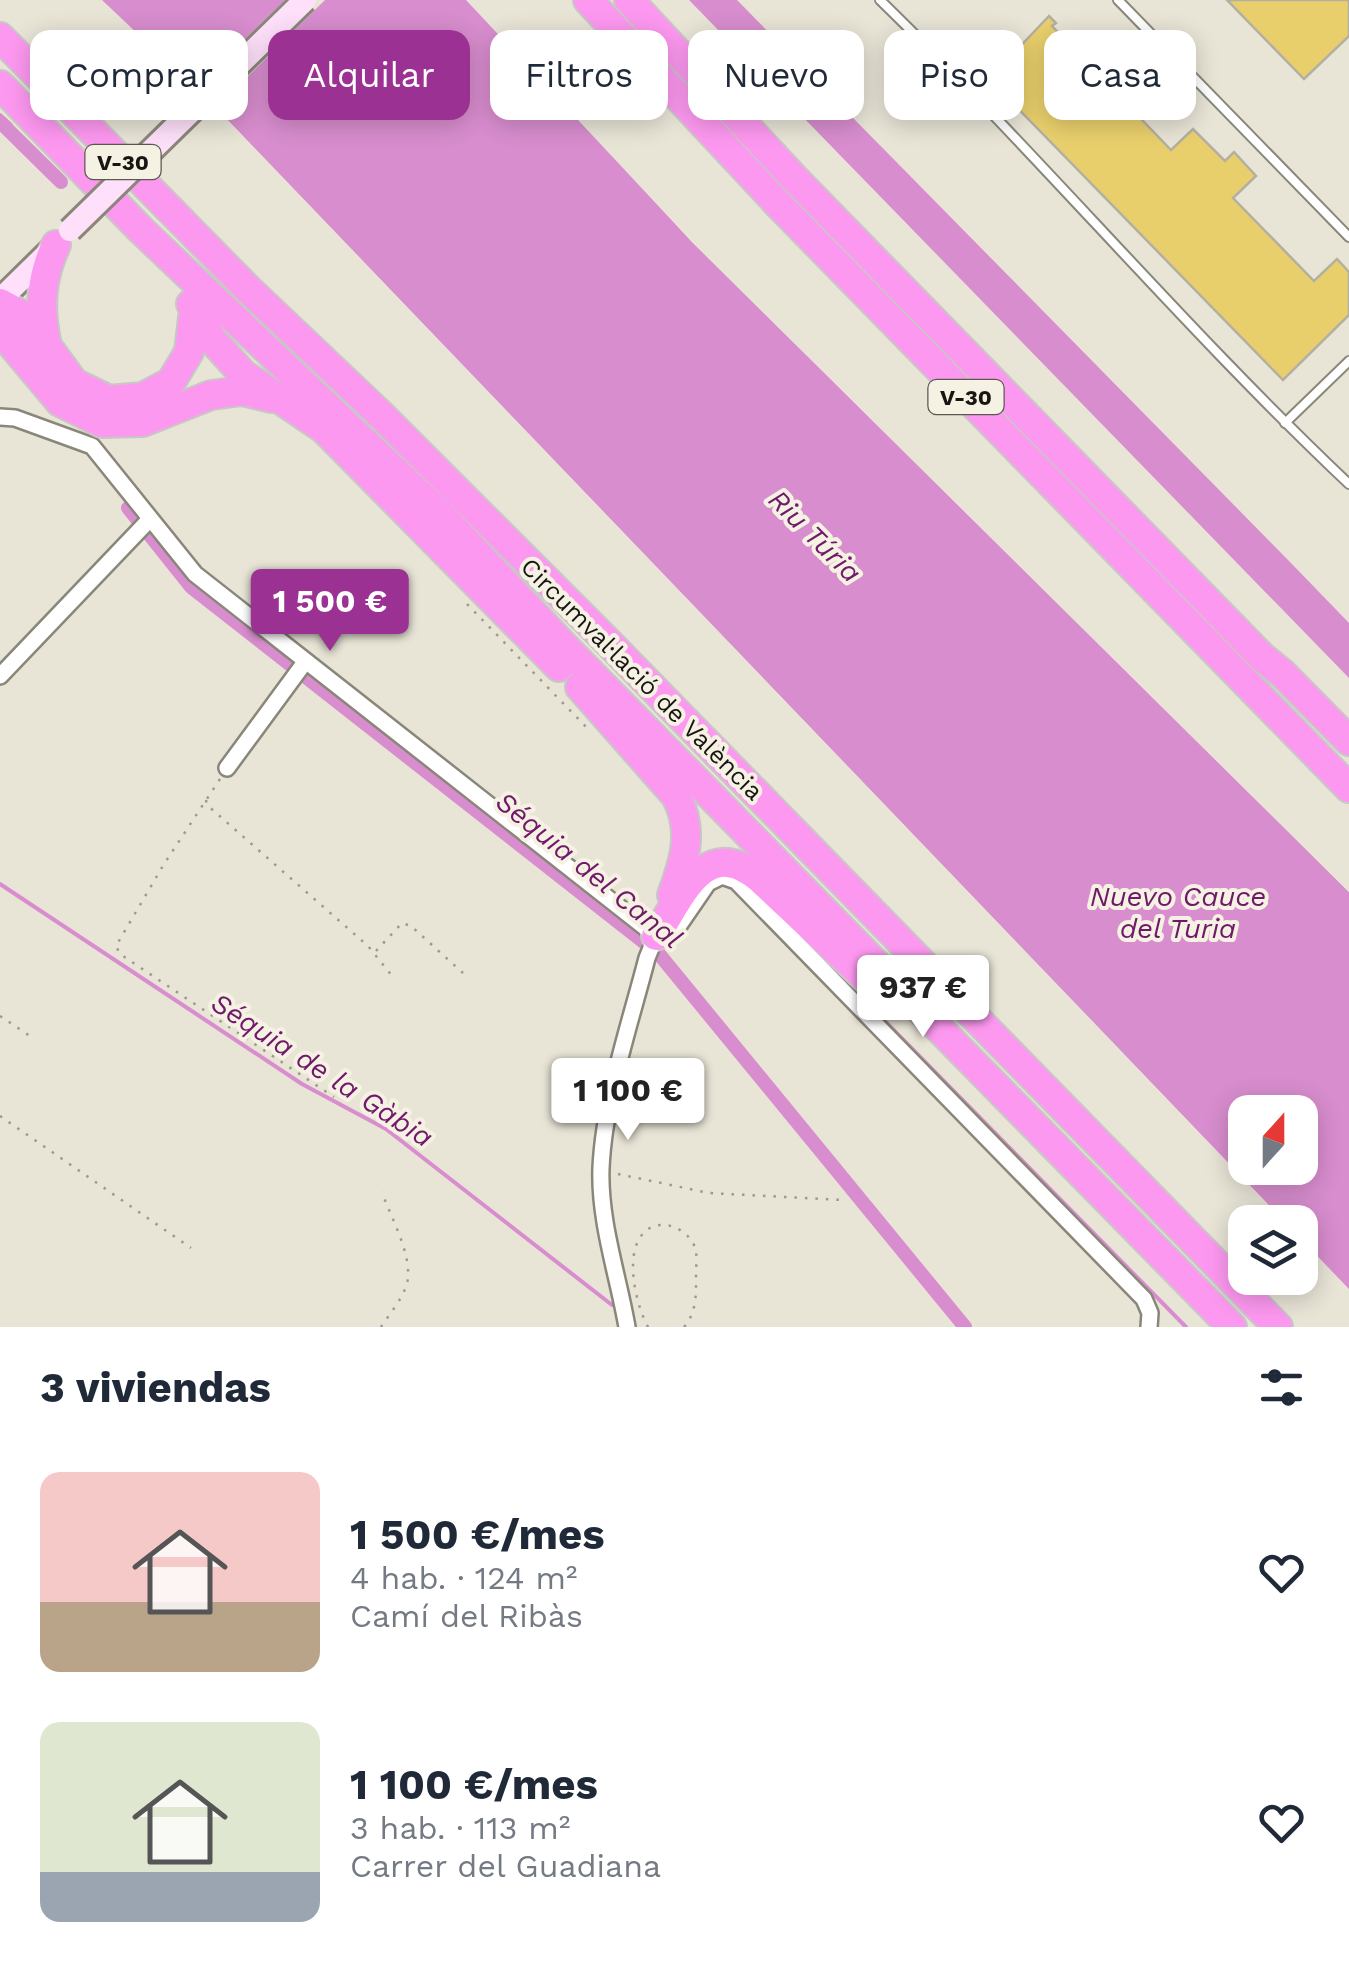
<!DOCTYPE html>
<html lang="es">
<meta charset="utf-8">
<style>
:root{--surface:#fff;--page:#f2f2f3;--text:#1f2937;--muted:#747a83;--accent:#9b3192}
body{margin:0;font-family:"Work Sans",sans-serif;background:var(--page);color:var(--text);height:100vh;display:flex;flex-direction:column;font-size:38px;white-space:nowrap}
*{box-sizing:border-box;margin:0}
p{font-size:32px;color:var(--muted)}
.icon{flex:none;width:55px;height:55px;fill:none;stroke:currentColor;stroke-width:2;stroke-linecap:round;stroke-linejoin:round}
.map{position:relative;height:1327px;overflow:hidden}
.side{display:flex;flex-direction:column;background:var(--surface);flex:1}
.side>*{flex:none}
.top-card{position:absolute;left:30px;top:30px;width:1290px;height:90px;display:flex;gap:20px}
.needle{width:65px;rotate:21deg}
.tools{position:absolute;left:1228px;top:1095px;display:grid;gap:20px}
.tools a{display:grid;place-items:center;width:90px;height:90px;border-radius:20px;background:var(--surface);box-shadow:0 5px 25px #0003;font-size:50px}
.price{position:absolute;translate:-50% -85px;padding:0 22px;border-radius:10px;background:#fff;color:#222;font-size:32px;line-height:65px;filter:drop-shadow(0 2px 5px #0008)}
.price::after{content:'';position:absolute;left:50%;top:60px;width:30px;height:22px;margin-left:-15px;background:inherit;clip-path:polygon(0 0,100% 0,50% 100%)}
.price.active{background:var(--accent);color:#fff}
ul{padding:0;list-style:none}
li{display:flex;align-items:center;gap:30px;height:250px;padding:0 40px}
li span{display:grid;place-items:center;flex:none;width:280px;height:200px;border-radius:20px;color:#555}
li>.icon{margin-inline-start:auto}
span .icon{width:120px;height:120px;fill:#fffc;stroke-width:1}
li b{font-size:42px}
h2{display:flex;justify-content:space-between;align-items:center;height:120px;padding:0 40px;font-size:42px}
.tag{padding:0 35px;border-radius:20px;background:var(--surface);box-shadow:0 5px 25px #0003;font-size:35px;line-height:90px}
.tag.active{background:var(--accent);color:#fff}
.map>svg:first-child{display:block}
.water{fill:#d88dce;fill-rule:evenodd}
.pier{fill:#e8e4d6}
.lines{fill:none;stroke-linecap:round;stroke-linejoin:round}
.stream{stroke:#d88dce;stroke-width:4}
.canal{stroke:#d88dce;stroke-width:14}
.building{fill:#e9cf6c;stroke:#b3b0a2;stroke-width:2.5}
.lane-casing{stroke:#8a877a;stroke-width:12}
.street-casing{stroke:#8a877a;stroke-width:20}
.secondary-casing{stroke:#8a877a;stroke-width:28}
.highway-casing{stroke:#c8c7c6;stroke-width:32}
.path{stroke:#9c998f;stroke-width:2.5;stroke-dasharray:2.5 8;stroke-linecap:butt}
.lane{stroke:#fff;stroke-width:8}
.street{stroke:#fff;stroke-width:15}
.secondary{stroke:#fee0fa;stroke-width:22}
.highway{stroke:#fd98f0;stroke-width:28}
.secondary-bridge-casing{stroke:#8a877a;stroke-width:28;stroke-linecap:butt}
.secondary-bridge{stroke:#fee0fa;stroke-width:22}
.labels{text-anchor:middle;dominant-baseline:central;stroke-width:8;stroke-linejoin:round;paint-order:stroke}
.shield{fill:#f5f2e3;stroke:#5a5851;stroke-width:2.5}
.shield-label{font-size:22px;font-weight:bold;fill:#181612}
.street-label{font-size:25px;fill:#181612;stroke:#f5f2e3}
.water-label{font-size:28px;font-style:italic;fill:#701869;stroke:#f5f2e3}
</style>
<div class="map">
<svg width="1349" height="1327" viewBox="0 0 1349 1327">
<rect width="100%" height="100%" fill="#e8e4d6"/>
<g class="water">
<path d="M 102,0 L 471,0 L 692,242 L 1349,892 L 1349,1289 L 1300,1238 L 1300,1222 L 1285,1222 L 218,110 ZM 1245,1112 L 1300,1112 L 1300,1168 L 1245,1168 Z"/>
<polygon points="689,0 737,0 1289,561 1349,623 1349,678"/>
</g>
<g class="pier">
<polygon points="97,0 195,88 285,0 325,0 216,108 1285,1222 1278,1222 214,113"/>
<polygon points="466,0 478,0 696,239 1255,790 1349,885 1349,892 692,242"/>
</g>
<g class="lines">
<g class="stream">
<polyline points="0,115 11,125"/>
<polyline points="0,884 302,1084 386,1129 612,1305"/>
<polyline points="875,1011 1186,1327"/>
</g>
<g class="canal">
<polyline points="0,122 61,182"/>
<polyline points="128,508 191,587 659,954 965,1327"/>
</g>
</g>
<g class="building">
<polygon points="1227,0 1349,0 1349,36 1304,79"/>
<polygon points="1049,16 1056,23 1052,26 1171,150 1193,129 1225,161 1234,152 1256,176 1233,198 1314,281 1337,259 1349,272 1349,315 1283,380 993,83 993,75"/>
</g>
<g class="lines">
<g class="lane-casing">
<g id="lane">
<path d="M 880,0 C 1041,157 1186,330 1349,484"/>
<polyline points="1118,0 1349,237"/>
<polyline points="1285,423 1349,361"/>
</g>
</g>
<g class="street-casing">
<g id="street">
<polyline points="0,417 15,418 92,446 195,574 656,936"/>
<polyline points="0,676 150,519"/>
<polyline points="227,768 305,662"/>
<polyline points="660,936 673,934 708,883 722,876 736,881 1144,1299 1150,1313 1149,1327"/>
<path d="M 627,1327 C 618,1275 599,1221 601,1168 C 604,1100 630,1024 647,958 L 656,936"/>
</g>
</g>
<g class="secondary-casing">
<polyline id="secondary" points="0,300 54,247"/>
</g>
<g class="highway-casing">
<g id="highway">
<polyline points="588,0 779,205 1349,788"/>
<polyline points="629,0 795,179 1262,657 1283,674 1349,741"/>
<polyline points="0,37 246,287 382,416 607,641 1278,1327"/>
<polyline points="0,85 140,229 439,513 564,646 1232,1327"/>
<polyline points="0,303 26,317 74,383 109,400 143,397 171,382 189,352 194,309 191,304"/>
<polyline points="194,309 214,342 243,374 324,429 559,667"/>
<polyline points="0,316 13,346 60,402 102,423 143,422 211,395 242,391 271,398"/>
<path d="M 46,341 C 39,306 41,277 56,245"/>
<path d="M 580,687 L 676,796 C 694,830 685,860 672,895"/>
<path d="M 656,936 C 681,896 705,834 759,878 L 886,997"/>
</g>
</g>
<g class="path">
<polyline points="467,604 590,731"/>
<polyline points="220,779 164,864 116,946 120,954 334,1097"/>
<polyline points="206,800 207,805 368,946 393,977"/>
<polyline points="376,951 402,923 411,926 463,973"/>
<polyline points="0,1016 30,1036"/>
<polyline points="0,1116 191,1248"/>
<polyline points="618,1174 709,1193 843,1200"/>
<path d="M 381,1327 C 390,1313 407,1294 408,1277 C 410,1250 390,1216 382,1192"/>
<path d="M 648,1327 C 636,1305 625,1258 641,1236 C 657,1214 691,1228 696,1251 C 697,1258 696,1268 696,1275 C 696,1294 697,1312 684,1327"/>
</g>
<use href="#lane" class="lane"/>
<use href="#street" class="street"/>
<use href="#secondary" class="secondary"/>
<use href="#highway" class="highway"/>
<g class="secondary-bridge-casing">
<polyline id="secondary-bridge" points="70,230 305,0"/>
</g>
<use href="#secondary-bridge" class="secondary-bridge"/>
</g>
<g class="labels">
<g class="shield">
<rect x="85.5" y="145" width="75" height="34" rx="8"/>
<rect x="928.5" y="380" width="75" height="34" rx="8"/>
</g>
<g class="shield-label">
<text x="123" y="162">V-30</text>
<text x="966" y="397">V-30</text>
</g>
<g class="street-label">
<text transform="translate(642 679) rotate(45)">Circumval·lació de València</text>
</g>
<g class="water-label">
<text transform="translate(815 536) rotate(45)">Riu Túria</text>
<text transform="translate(589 870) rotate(39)">Séquia del Canal</text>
<text x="1178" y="896">Nuevo Cauce<tspan x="1178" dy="32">del Turia</tspan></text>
<text transform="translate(322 1070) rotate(33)">Séquia de la Gàbia</text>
</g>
</g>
</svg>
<div class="tools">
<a><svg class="needle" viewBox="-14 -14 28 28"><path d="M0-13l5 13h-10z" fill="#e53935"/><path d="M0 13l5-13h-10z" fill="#747a83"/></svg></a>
<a><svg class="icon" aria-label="layers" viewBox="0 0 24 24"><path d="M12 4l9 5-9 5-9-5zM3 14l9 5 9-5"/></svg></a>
</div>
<b class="price active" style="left:330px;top:654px">1 500 €</b>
<b class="price" style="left:923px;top:1040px">937 €</b>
<b class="price" style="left:628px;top:1143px">1 100 €</b>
<div class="top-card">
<a class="tag">Comprar</a>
<a class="tag active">Alquilar</a>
<a class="tag">Filtros</a>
<a class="tag">Nuevo</a>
<a class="tag">Piso</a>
<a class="tag">Casa</a>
</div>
</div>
<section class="side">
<h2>3 viviendas<svg class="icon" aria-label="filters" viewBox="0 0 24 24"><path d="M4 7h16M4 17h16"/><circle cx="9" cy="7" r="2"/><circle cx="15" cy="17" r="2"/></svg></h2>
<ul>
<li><span style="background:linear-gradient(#f6c9c9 65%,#b9a48a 0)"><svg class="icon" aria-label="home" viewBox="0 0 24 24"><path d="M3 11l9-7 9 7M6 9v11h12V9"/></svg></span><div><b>1 500 €/mes</b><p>4 hab. · 124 m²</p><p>Camí del Ribàs</p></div><svg class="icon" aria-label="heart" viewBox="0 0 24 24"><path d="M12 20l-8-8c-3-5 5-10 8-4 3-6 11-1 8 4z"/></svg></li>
<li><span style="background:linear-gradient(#dfe7d0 75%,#9aa5b1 0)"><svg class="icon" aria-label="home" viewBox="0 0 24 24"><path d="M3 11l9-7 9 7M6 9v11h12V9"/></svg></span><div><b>1 100 €/mes</b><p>3 hab. · 113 m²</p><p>Carrer del Guadiana</p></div><svg class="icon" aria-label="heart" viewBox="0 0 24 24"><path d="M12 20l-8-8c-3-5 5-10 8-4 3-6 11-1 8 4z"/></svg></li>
</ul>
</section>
